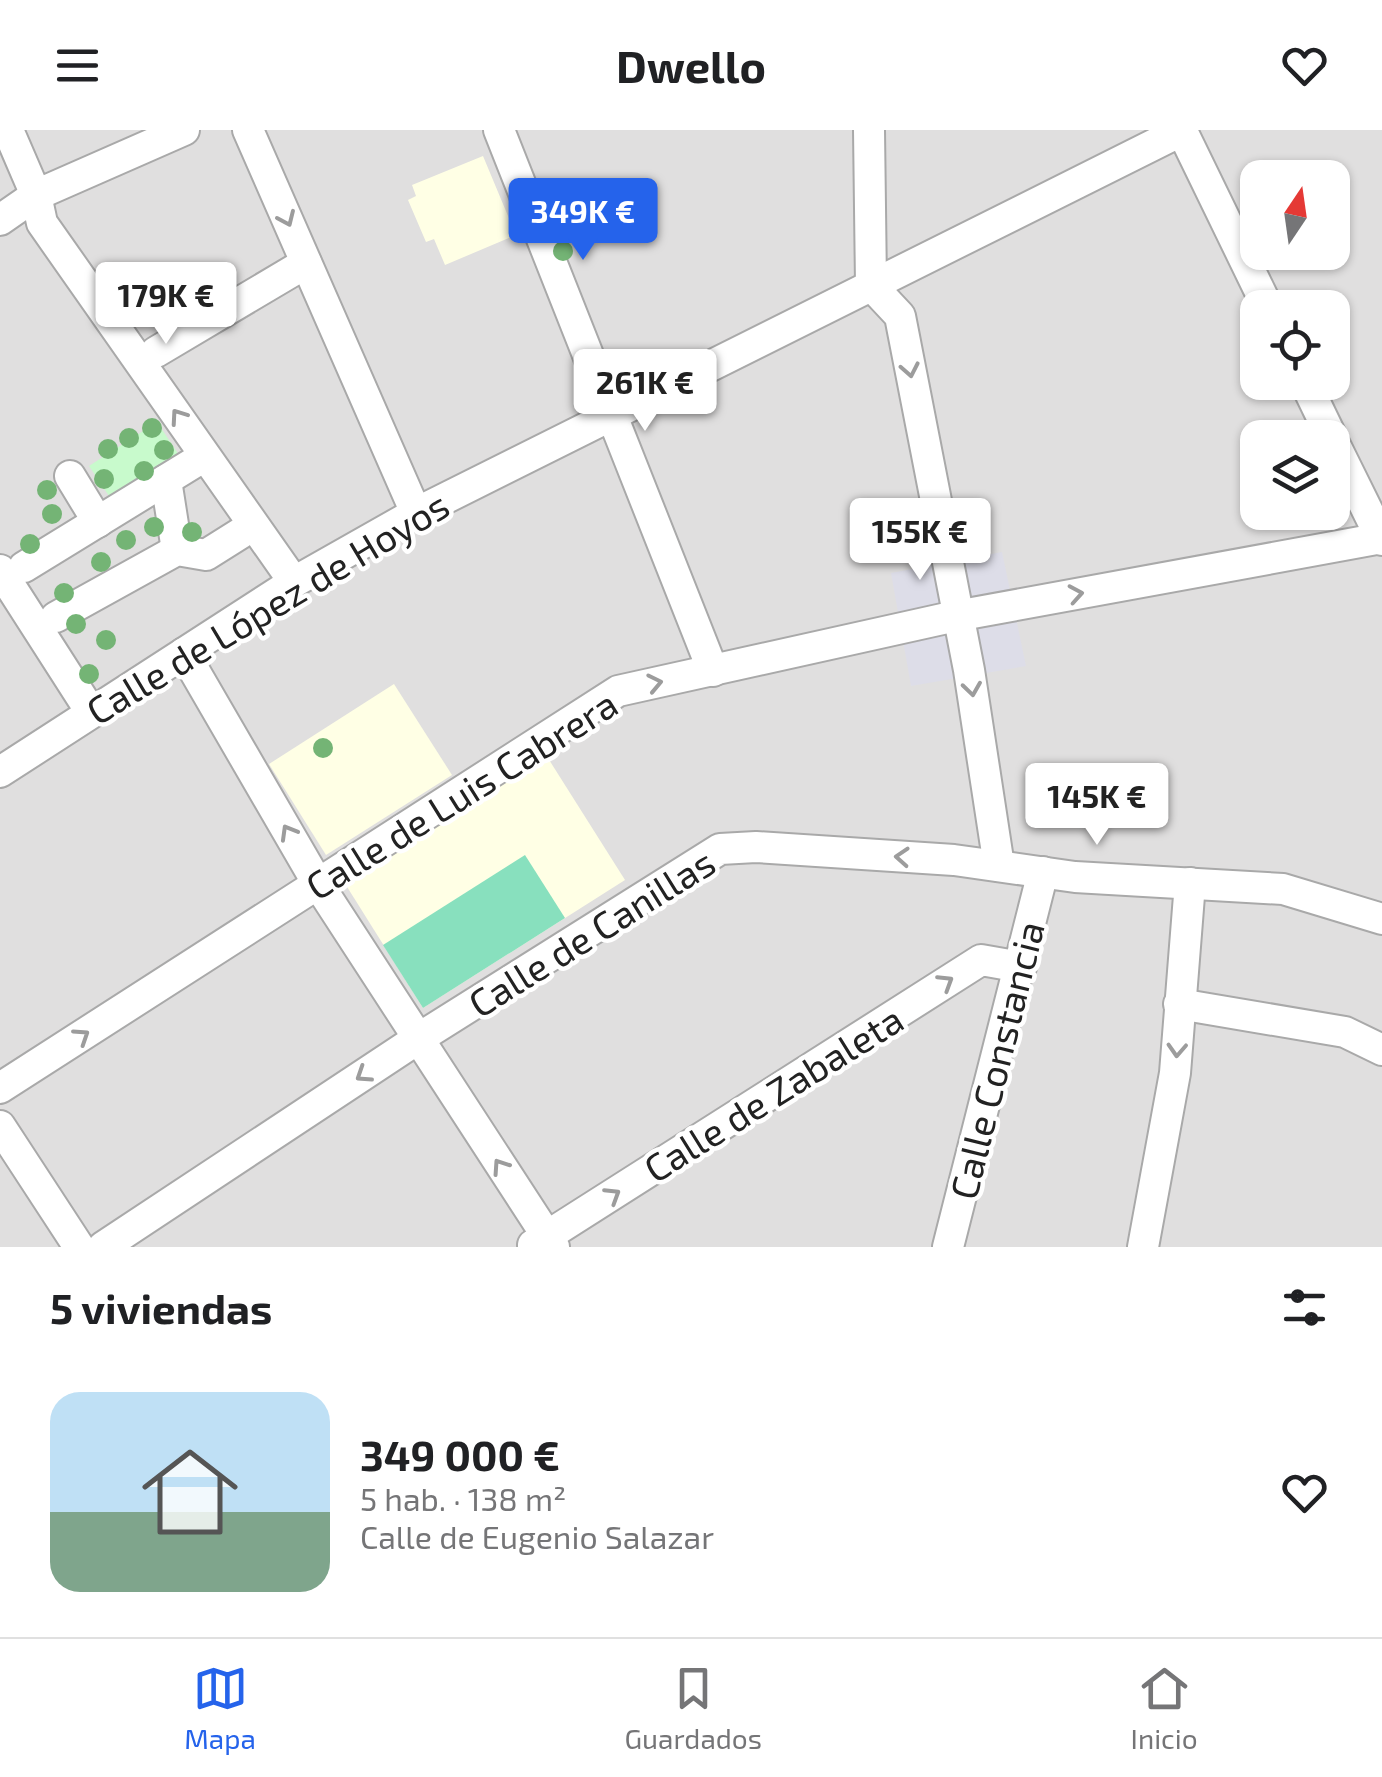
<!DOCTYPE html>
<html lang="es">
<meta charset="utf-8">
<style>
:root{--surface:#fff;--page:#f6f6f6;--text:#202124;--muted:#757577;--line:#e0e0e0;--accent:#2563eb}
body{margin:0;font-family:"Exo 2",sans-serif;background:var(--page);color:var(--text);height:100vh;display:flex;flex-direction:column;font-size:38px;white-space:nowrap}
*{box-sizing:border-box;margin:0}
p{font-size:32px;color:var(--muted)}
.icon{flex:none;width:55px;height:55px;fill:none;stroke:currentColor;stroke-width:2;stroke-linecap:round;stroke-linejoin:round}
.map{position:relative;height:1117px;overflow:hidden}
.panel{display:flex;flex-direction:column;background:var(--surface);flex:1}
.panel>*{flex:none}
.needle{width:65px;rotate:13deg}
.controls{position:absolute;left:1240px;top:30px;display:grid;gap:20px}
.controls a{display:grid;place-items:center;width:110px;height:110px;border-radius:20px;background:var(--surface);box-shadow:0 2px 8px #0004;font-size:50px}
.price{position:absolute;translate:-50% -85px;padding:0 22px;border-radius:10px;background:#fff;color:#222;font-size:32px;line-height:65px;filter:drop-shadow(0 2px 5px #0008)}
.price::after{content:'';position:absolute;left:50%;top:60px;width:30px;height:22px;margin-left:-15px;background:inherit;clip-path:polygon(0 0,100% 0,50% 100%)}
.price.selected{background:var(--accent);color:#fff}
ul{padding:0;list-style:none}
li{display:flex;align-items:center;gap:30px;height:250px;padding:0 50px}
li span{display:grid;place-items:center;flex:none;width:280px;height:200px;border-radius:30px;color:#555}
li>.icon{margin-inline-start:auto}
span .icon{width:120px;height:120px;fill:#fffc;stroke-width:1}
li b{font-size:42px}
h2{display:flex;justify-content:space-between;align-items:center;height:120px;padding:0 50px;font-size:42px}
header{display:flex;justify-content:space-between;align-items:center;height:130px;padding:0 50px;background:var(--surface);font-size:45px;font-weight:700}
.tabs{display:flex;justify-content:space-around;align-items:center;height:140px;border-top:2px solid var(--line);background:var(--surface);font-size:28px;color:var(--muted)}
.tabs a{display:grid;justify-items:center;gap:5px}
.tabs .selected{color:var(--accent)}
.map>svg:first-child{display:block}
.residential{fill:#e0dfdf;fill-rule:evenodd}
.education{fill:#ffffe5}
.park{fill:#c8facc}
.pitch{fill:#88e0be}
.plaza{fill:#dddde8}
.lines{fill:none;stroke-linecap:round;stroke-linejoin:round}
.minor-casing{stroke:#a9a9a9;stroke-width:34}
.minor{stroke:#fff;stroke-width:30}
.tree{fill:#74b475}
.oneway{stroke:#9c9c9c}
.labels{text-anchor:middle;dominant-baseline:central;stroke-width:9;stroke-linejoin:round;paint-order:stroke}
.street-label{font-size:38px;fill:#222;stroke:#fff}
</style>
<header><svg class="icon" aria-label="menu" viewBox="0 0 24 24"><path d="M4 6h16M4 12h16M4 18h16"/></svg>Dwello<svg class="icon" aria-label="heart" viewBox="0 0 24 24"><path d="M12 20l-8-8c-3-5 5-10 8-4 3-6 11-1 8 4z"/></svg></header>
<div class="map">
<svg width="1382" height="1117" viewBox="0 0 1382 1117">
<rect width="100%" height="100%" fill="#f2efe9"/>
<path class="residential" d="M 0,0 L 1382,0 L 1382,1117 L 0,1117 ZM 1258,48 L 1332,48 L 1332,122 L 1258,122 ZM 1258,178 L 1332,178 L 1332,252 L 1258,252 ZM 1258,308 L 1332,308 L 1332,382 L 1258,382 Z"/>
<g class="education">
<polygon points="483,26 516,105 445,135 434,109 426,112 408,70 416,66 412,55"/>
<polygon points="394,554 452,645 326,725 269,634"/>
<polygon points="546,625 625,750 423,878 344,752"/>
</g>
<polygon class="park" points="157,292 183,331 115,375 89,336"/>
<polygon class="pitch" points="525,725 565,788 423,878 383,815"/>
<polygon class="plaza" points="1002,422 1026,536 911,556 891,443"/>
<g class="lines">
<g class="minor-casing">
<g id="minor">
<polyline points="8,0 36,65 42,93 294,452"/>
<polyline points="248,0 416,383"/>
<polyline points="499,0 713,541"/>
<polyline points="869,0 871,155 900,186 969,540 999,736"/>
<polyline points="1182,1 1268,178"/>
<polyline points="0,90 36,65 184,0"/>
<polyline points="156,222 306,133"/>
<polyline points="1305,252 1332,308"/>
<polyline points="1332,309 1382,410"/>
<polyline points="70,346 98,392"/>
<polyline points="166,350 177,420"/>
<polyline points="24,437 195,332"/>
<polyline points="0,440 91,582"/>
<polyline points="56,487 177,420 206,425 241,403"/>
<polyline points="184,523 318,754 554,1117"/>
<polyline points="0,642 294,452 416,383 1183,0"/>
<polyline points="1179,874 1345,902 1382,920"/>
<polyline points="0,958 618,561 956,486 1382,408"/>
<polyline points="0,996 79,1117"/>
<polyline points="533,1115 981,830 1021,837"/>
<polyline points="103,1117 416,910 720,719 756,717 954,730 1075,747 1283,759 1382,789"/>
<polyline points="948,1117 1043,742"/>
<polyline points="1143,1117 1175,943 1190,753"/>
</g>
</g>
<use href="#minor" class="minor"/>
</g>
<g class="tree">
<circle cx="543" cy="70" r="10"/>
<circle cx="553" cy="94" r="10"/>
<circle cx="563" cy="121" r="10"/>
<circle cx="152" cy="298" r="10"/>
<circle cx="129" cy="308" r="10"/>
<circle cx="108" cy="319" r="10"/>
<circle cx="164" cy="320" r="10"/>
<circle cx="144" cy="341" r="10"/>
<circle cx="104" cy="349" r="10"/>
<circle cx="47" cy="360" r="10"/>
<circle cx="52" cy="384" r="10"/>
<circle cx="154" cy="397" r="10"/>
<circle cx="192" cy="402" r="10"/>
<circle cx="126" cy="410" r="10"/>
<circle cx="30" cy="414" r="10"/>
<circle cx="101" cy="432" r="10"/>
<circle cx="64" cy="463" r="10"/>
<circle cx="76" cy="494" r="10"/>
<circle cx="106" cy="510" r="10"/>
<circle cx="89" cy="544" r="10"/>
<circle cx="323" cy="618" r="10"/>
</g>
<defs><path id="oneway-chevron" d="M-2-3.5L2.5 0L-2 3.5" fill="none" stroke-width="1.6" stroke-linecap="round" stroke-linejoin="round" transform="scale(2.5)"/></defs>
<g class="oneway">
<use href="#oneway-chevron" transform="translate(287 89) rotate(66)"/>
<use href="#oneway-chevron" transform="translate(910 240) rotate(79)"/>
<use href="#oneway-chevron" transform="translate(178 286) rotate(-125)"/>
<use href="#oneway-chevron" transform="translate(1076 464) rotate(-10)"/>
<use href="#oneway-chevron" transform="translate(655 553) rotate(-12)"/>
<use href="#oneway-chevron" transform="translate(972 559) rotate(82)"/>
<use href="#oneway-chevron" transform="translate(288 702) rotate(-120)"/>
<use href="#oneway-chevron" transform="translate(902 727) rotate(-176)"/>
<use href="#oneway-chevron" transform="translate(946 852) rotate(-32)"/>
<use href="#oneway-chevron" transform="translate(82 906) rotate(-33)"/>
<use href="#oneway-chevron" transform="translate(1177 920) rotate(93)"/>
<use href="#oneway-chevron" transform="translate(363 945) rotate(147)"/>
<use href="#oneway-chevron" transform="translate(500 1036) rotate(-124)"/>
<use href="#oneway-chevron" transform="translate(613 1065) rotate(-32)"/>
</g>
<g class="labels">
<g class="street-label">
<text transform="translate(267 477) rotate(-31)">Calle de López de Hoyos</text>
<text transform="translate(461 664) rotate(-32)">Calle de Luis Cabrera</text>
<text transform="translate(591 802) rotate(-32)">Calle de Canillas</text>
<text transform="translate(996 930) rotate(-76)">Calle Constancia</text>
<text transform="translate(773 963) rotate(-32)">Calle de Zabaleta</text>
</g>
</g>
</svg>
<div class="controls">
<a><svg class="needle" viewBox="-14 -14 28 28"><path d="M0-13l5 13h-10z" fill="#e53935"/><path d="M0 13l5-13h-10z" fill="#757577"/></svg></a>
<a><svg class="icon" aria-label="locate" viewBox="0 0 24 24"><circle cx="12" cy="12" r="6"/><path d="M12 2v4M12 18v4M2 12h4M18 12h4"/></svg></a>
<a><svg class="icon" aria-label="layers" viewBox="0 0 24 24"><path d="M12 4l9 5-9 5-9-5zM3 14l9 5 9-5"/></svg></a>
</div>
<b class="price selected" style="left:583px;top:133px">349K €</b>
<b class="price" style="left:166px;top:217px">179K €</b>
<b class="price" style="left:645px;top:304px">261K €</b>
<b class="price" style="left:920px;top:453px">155K €</b>
<b class="price" style="left:1097px;top:718px">145K €</b>
</div>
<section class="panel">
<h2>5 viviendas<svg class="icon" aria-label="filters" viewBox="0 0 24 24"><path d="M4 7h16M4 17h16"/><circle cx="9" cy="7" r="2"/><circle cx="15" cy="17" r="2"/></svg></h2>
<ul>
<li><span style="background:linear-gradient(#bfe0f5 60%,#7fa58c 0)"><svg class="icon" aria-label="home" viewBox="0 0 24 24"><path d="M3 11l9-7 9 7M6 9v11h12V9"/></svg></span><div><b>349 000 €</b><p>5 hab. · 138 m²</p><p>Calle de Eugenio Salazar</p></div><svg class="icon" aria-label="heart" viewBox="0 0 24 24"><path d="M12 20l-8-8c-3-5 5-10 8-4 3-6 11-1 8 4z"/></svg></li>
</ul>
</section>
<nav class="tabs">
<a class="selected"><svg class="icon" aria-label="map" viewBox="0 0 24 24"><path d="M3 6l6-2 6 2 6-2v14l-6 2-6-2-6 2zM9 4v14M15 6v14"/></svg>Mapa</a>
<a><svg class="icon" aria-label="saved" viewBox="0 0 24 24"><path d="M7 4h10v16l-5-4-5 4z"/></svg>Guardados</a>
<a><svg class="icon" aria-label="home" viewBox="0 0 24 24"><path d="M3 11l9-7 9 7M6 9v11h12V9"/></svg>Inicio</a>
</nav>
